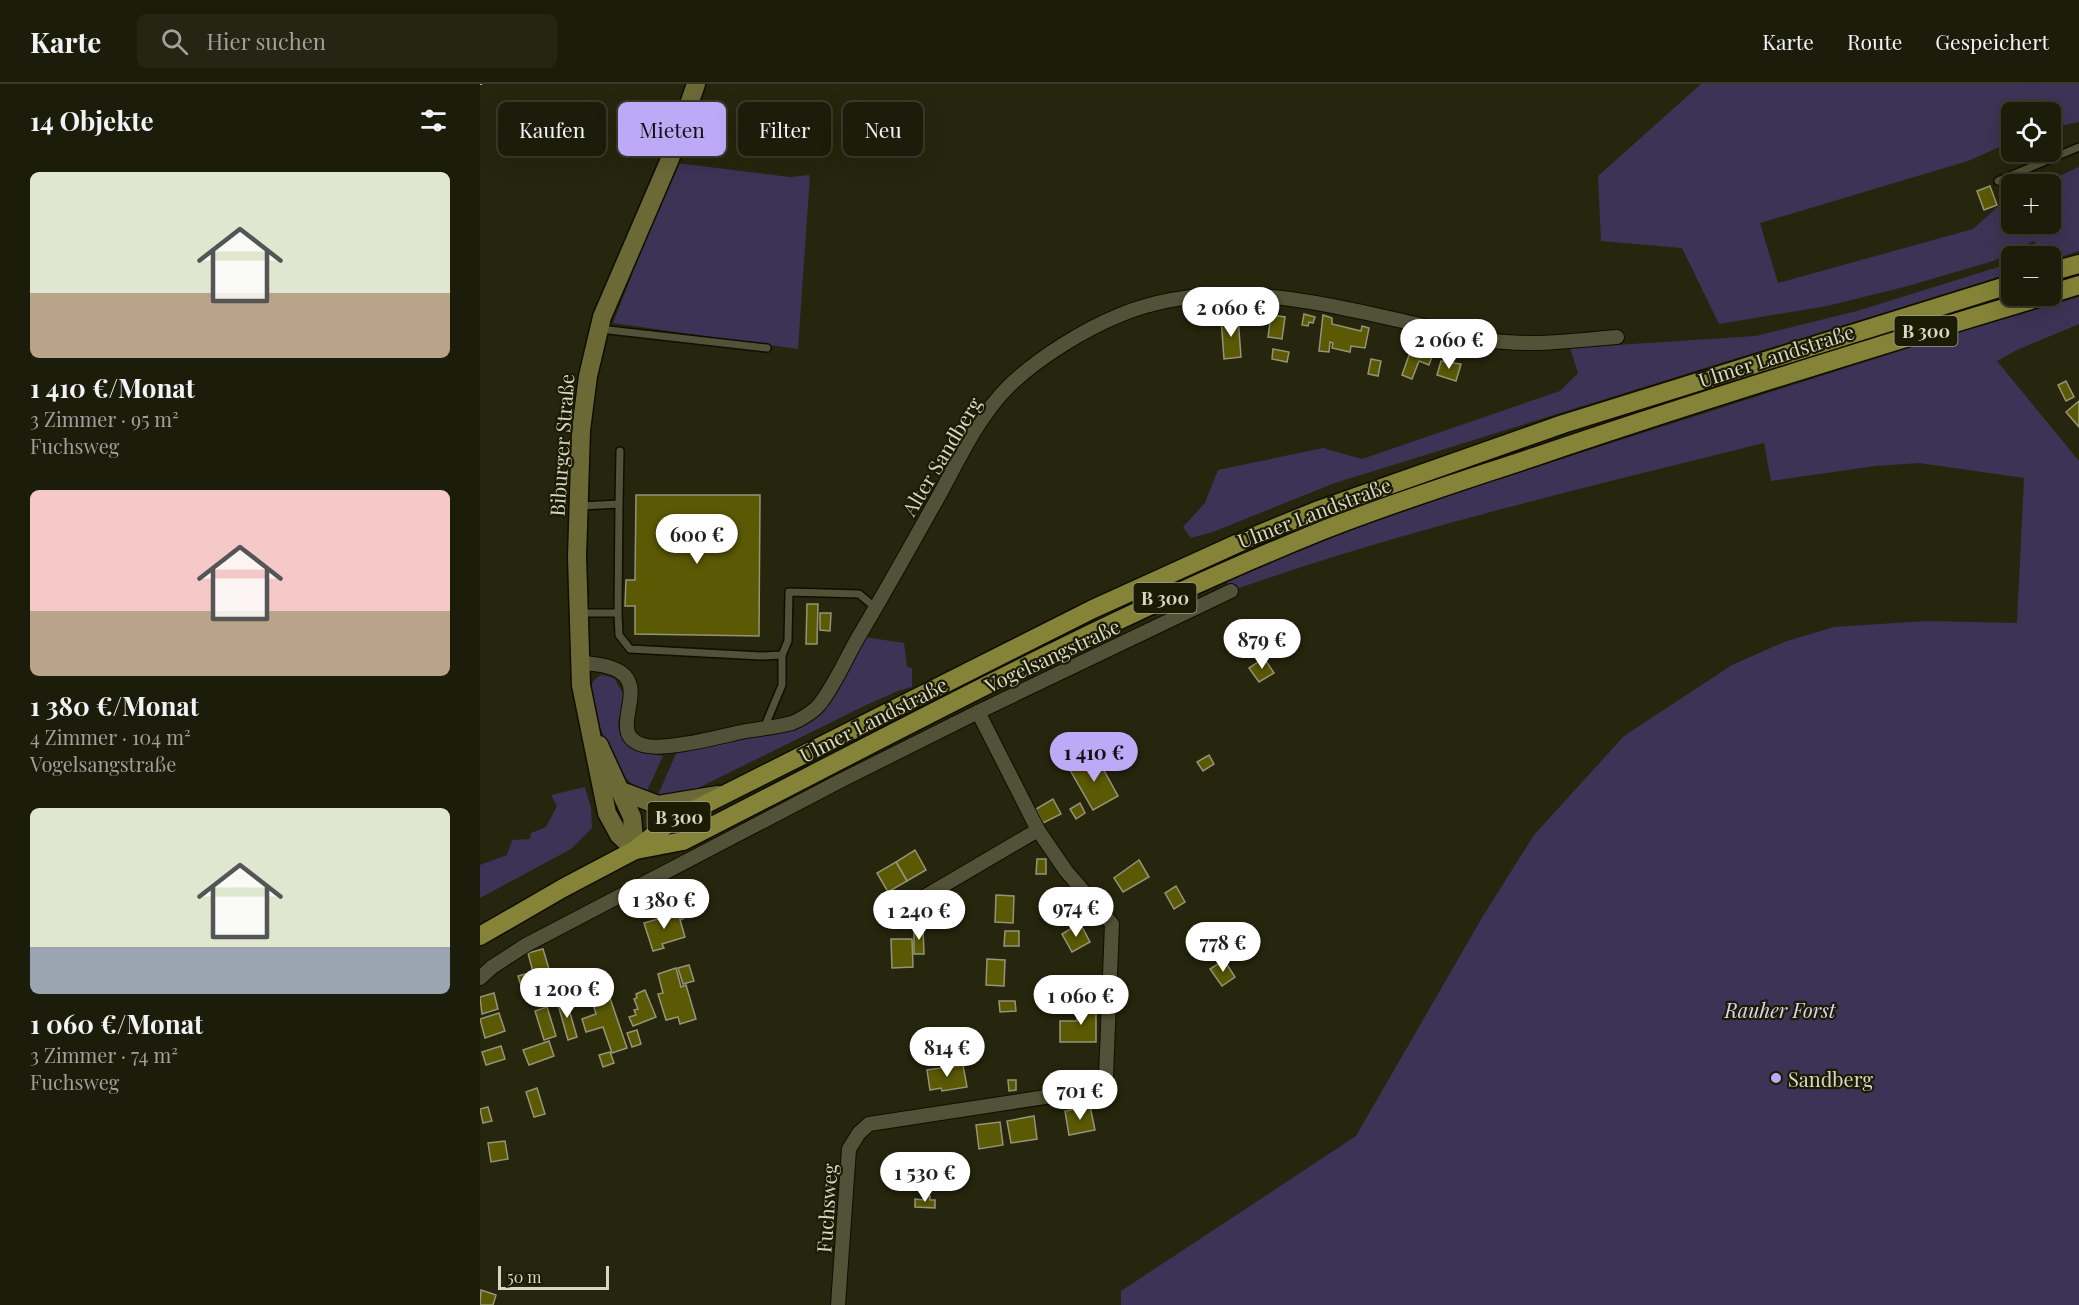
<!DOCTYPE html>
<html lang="de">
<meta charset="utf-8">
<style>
:root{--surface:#1c1c0a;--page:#252513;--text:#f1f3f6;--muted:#a0a19c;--line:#3a3a2b;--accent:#bda9f5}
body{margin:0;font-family:"Playfair Display",serif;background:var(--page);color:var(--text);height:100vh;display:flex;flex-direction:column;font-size:22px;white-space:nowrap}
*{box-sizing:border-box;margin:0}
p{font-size:20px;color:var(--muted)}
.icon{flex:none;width:33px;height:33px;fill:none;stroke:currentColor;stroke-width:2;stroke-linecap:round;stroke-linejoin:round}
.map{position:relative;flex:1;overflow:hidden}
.panel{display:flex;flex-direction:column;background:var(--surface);width:480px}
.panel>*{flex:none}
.hud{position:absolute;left:18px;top:18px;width:570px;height:54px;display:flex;gap:12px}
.fabs{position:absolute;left:1521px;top:18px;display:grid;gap:12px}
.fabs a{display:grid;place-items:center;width:60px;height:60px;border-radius:9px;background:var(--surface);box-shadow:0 6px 24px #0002,0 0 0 2px var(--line);font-size:30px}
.scale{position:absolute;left:18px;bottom:15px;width:111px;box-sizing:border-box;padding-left:6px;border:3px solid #d7d7c8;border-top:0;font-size:16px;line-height:21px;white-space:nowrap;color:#d7d7c8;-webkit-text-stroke:4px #1c1c04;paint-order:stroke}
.price{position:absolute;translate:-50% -51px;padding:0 14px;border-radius:21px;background:#fff;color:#222;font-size:20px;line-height:39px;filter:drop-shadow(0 2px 3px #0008)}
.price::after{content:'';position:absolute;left:50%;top:36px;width:18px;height:14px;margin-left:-9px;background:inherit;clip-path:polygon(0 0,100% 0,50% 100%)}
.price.on{background:var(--accent);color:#111}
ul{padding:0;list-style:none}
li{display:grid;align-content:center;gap:12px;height:318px;padding:0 30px}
li span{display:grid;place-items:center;height:186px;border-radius:9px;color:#555}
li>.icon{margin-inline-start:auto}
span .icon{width:108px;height:108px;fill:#fffc;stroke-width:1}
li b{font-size:26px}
h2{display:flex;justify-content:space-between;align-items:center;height:72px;padding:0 30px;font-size:26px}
.tag{padding:0 21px;border-radius:9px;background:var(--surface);box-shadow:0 6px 24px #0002,0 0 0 2px var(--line);font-size:21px;line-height:54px}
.tag.on{background:var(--accent);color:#111}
header{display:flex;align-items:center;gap:36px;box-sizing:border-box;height:84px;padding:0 30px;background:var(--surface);border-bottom:2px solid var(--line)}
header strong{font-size:28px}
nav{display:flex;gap:33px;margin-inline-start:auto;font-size:21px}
.search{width:420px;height:54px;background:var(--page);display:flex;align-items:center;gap:15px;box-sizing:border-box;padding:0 21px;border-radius:9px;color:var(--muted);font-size:22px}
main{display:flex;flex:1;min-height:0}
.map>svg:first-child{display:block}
.green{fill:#3d3356}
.building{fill:#5b5904;stroke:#949578;stroke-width:1.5}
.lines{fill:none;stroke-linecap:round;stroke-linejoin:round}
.lane-casing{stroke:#0f0e00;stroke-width:10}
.street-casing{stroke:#0f0e00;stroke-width:16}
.secondary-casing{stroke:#0f0e00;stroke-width:21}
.primary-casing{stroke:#0f0e00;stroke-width:21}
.lane{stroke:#525238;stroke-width:7}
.street{stroke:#525238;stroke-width:14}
.secondary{stroke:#6b6a37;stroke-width:18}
.primary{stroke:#848337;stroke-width:18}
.rail{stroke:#afaf9e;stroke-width:4.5;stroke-dasharray:9 4.5;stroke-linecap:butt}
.poi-dot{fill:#bda9f5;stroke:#1c1c04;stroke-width:2}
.labels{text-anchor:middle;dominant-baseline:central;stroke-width:4.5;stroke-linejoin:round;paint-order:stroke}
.shield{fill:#1c1c04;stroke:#9f9f8d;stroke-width:1.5}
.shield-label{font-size:18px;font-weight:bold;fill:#d7d7c8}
.street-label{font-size:20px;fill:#d7d7c8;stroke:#1c1c04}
.park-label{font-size:20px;font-style:italic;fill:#dcd4f8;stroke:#1c1c04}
.poi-label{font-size:20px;fill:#d7d7c8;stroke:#1c1c04;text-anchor:start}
</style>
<header>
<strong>Karte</strong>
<div class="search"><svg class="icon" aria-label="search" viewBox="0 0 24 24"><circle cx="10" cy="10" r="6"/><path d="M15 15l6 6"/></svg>Hier suchen</div>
<nav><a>Karte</a><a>Route</a><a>Gespeichert</a></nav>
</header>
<main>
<section class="panel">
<h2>14 Objekte<svg class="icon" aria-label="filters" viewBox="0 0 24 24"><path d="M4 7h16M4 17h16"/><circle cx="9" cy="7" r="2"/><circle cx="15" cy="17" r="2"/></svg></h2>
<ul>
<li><span style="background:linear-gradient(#dfe7d0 65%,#b9a48a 0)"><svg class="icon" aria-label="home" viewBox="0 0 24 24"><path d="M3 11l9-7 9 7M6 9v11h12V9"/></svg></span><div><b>1 410 €/Monat</b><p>3 Zimmer · 95 m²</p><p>Fuchsweg</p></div></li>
<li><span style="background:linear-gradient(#f6c9c9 65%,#b9a48a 0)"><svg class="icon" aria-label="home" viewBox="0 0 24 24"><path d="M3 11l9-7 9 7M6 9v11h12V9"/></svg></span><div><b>1 380 €/Monat</b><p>4 Zimmer · 104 m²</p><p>Vogelsangstraße</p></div></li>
<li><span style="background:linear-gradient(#dfe7d0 75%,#9aa5b1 0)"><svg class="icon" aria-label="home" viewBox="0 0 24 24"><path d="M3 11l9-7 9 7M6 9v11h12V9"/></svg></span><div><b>1 060 €/Monat</b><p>3 Zimmer · 74 m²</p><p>Fuchsweg</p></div></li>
</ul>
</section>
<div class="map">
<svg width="1599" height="1221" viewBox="0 0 1599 1221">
<rect width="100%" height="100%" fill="#26250d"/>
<g class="green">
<polygon points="1221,0 1599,0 1599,38 1571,44 1570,28 1532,28 1531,58 1488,77 1280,139 1298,199 1493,145 1522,119 1531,114 1532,140 1570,140 1570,100 1562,100 1599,83 1599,167 1571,176 1570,172 1548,172 1558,167 1554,157 1513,177 1428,202 1347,222 1239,240 1202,164 1121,157 1118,92"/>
<polygon points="196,79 310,93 330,91 318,265 133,239"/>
<polygon points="1531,179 1531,189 855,399 733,448 711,454 703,443 725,419 738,386 843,364 882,375 1080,307 1098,289 1090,264 1276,252 1377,227"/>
<path d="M 1599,213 L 1599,240 L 1537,266 L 1517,277 L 1599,377 L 1599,1221 L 641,1221 L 641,1207 L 876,1052 L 1003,832 L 1054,751 L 1144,652 L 1252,581 L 1304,558 L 1354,543 L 1446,537 L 1537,539 L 1544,394 L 1439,379 L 1395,382 L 1291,397 L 1284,359 C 1105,404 925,445 751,507 L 746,497 L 866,447 L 1031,391 L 1463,253 Z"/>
<polygon points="385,553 424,559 427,583 432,584 432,603 418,607 386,621 206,710 178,711 198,665 321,640"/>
<path d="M 122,591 L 134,594 L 144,611 L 138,641 L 142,655 L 162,668 L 183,672 L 166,709 C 161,705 154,702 150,698 C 136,686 105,617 112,600 C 114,595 118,593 122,591 Z"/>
<polygon points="105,703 111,724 112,744 91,765 0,814 0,781 27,771 32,756 50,755 51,749 66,743 77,722 71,711"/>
</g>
<g class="building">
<polygon points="1510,102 1517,121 1504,126 1497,107"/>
<polygon points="824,230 835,233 833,239 829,238 828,242 822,241"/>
<polygon points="791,231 805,233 802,255 788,253"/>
<polygon points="843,231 852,234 852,240 881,247 882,242 889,244 885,264 871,262 870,268 852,264 853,259 850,258 849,268 839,267"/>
<polygon points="758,233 761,273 744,275 741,234"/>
<polygon points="934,257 947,262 949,259 956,262 949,281 939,277 932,295 922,291"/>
<polygon points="793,265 809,268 807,278 792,275"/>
<polygon points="891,275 901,277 898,292 888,290"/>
<polygon points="961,277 981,280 976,297 957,291"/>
<polygon points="1586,297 1594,313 1586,317 1578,301"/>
<polygon points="1599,317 1599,343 1586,328"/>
<polygon points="156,411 280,411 279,552 155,550 155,522 145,522 146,496 155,496"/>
<polygon points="327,520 338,520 337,560 326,560"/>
<polygon points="340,529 351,529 350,547 340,546"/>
<polygon points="784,574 794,589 779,598 769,584"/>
<polygon points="729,671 734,680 723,687 717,678"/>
<polygon points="616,672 638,712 613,726 590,686"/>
<polygon points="573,715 581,730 563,739 556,725"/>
<polygon points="600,719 605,729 596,735 590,725"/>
<polygon points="435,766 446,786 427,797 416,778"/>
<polygon points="557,775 566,775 566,790 556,790"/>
<polygon points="659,776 669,793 643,808 634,794"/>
<polygon points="416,778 427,797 408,808 397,789"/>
<polygon points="696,802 705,818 694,825 685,809"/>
<polygon points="221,805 221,824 201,836 194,822"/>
<polygon points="516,811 534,812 533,839 515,838"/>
<polygon points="186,828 187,832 198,829 205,853 182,860 184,864 173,867 164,839 178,835 176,831"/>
<polygon points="600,839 610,858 592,868 582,850"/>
<polygon points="434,843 443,843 444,870 434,870"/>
<polygon points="525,847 539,847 539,862 524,862"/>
<polygon points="411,855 432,855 433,883 412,884"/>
<polygon points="63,865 74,902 58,907 48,869"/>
<polygon points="507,875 525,876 524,902 506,901"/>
<polygon points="744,876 755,893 742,902 730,885"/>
<polygon points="209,881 214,897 203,900 198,884"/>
<polygon points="196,884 201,903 206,901 216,935 200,940 198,933 186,936 178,910 183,909 178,890"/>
<polygon points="97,887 102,901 88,905 84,891"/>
<polygon points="53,888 58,907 44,911 38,892"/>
<polygon points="165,906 176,933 153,942 149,933 156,931 154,926 158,925 154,915 157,914 156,910"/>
<polygon points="128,908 147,964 132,969 123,943 106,948 102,935 116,930 111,914"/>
<polygon points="14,909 18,925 2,930 0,913"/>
<polygon points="86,915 97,953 88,956 77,917"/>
<polygon points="519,917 535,917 536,927 520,928"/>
<polygon points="597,920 616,920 616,958 580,958 580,937 597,937"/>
<polygon points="67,923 76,952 64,956 55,927"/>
<polygon points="19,929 25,947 5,954 0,935"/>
<polygon points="157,946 161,960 152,963 147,949"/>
<polygon points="69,957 74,972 49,981 43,966"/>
<polygon points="21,962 25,975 6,981 2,968"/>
<polygon points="130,968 134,979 123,983 119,971"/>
<polygon points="483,981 487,1003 462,1007 461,1004 450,1006 447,986"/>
<polygon points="528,996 536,996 536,1006 529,1007"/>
<polygon points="57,1004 65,1030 54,1033 46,1008"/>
<polygon points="610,1022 615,1046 589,1051 585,1027"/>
<polygon points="8,1023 12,1037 3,1039 0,1025"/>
<polygon points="554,1032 557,1055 531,1059 527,1037"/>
<polygon points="520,1038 523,1061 499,1065 496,1041"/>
<polygon points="25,1057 28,1075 11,1078 8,1059"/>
<polygon points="443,1112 450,1112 450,1116 455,1116 455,1124 435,1123 435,1115 443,1116"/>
<polygon points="1,1206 16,1211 13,1221 0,1221"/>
</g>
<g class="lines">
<g class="lane-casing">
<g id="lane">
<polyline points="1518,97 1599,63"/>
<polyline points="120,245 287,264"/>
<polyline points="139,420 140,367"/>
<polyline points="100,422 139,420 138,529"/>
<polyline points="98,529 138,529 139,551 150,565 281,572 302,571 308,557 309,508 379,510 396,524"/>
<polyline points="284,644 302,601 302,571"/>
</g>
</g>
<g class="street-casing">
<g id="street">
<path d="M 100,579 C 200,582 111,651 167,662 C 190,666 242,652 266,647 C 281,645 297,643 312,639 C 320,636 333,628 339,621 C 355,601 366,574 379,552 C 407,505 434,456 461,408 C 481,371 499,332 529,302 C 558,274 603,246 640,231 C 737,191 843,219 940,241 C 968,248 996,256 1025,258 C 1062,261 1100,256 1137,253"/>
<polyline points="420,827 558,746"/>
<polyline points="0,894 12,883 46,861 360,697 498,628 751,507"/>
<polyline points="358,1221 369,1065 379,1049 389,1040 618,1005 626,992 632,840 586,787 558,746 498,628"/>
</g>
</g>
<g class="secondary-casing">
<g id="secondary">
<polyline points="119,661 152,733 155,766"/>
<polyline points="141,707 178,721 238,711"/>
<polyline points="155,766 139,751 127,729 101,601 97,473 101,346 108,292 122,233 190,75 216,0"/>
</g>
</g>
<g class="primary-casing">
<g id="primary">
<polyline points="1570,188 1599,180"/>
<polyline points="1570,210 1599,201"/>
<path d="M 156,766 L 203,757 C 413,650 621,536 841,447 C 911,419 985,396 1057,372 C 1225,315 1394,263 1564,212"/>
<polyline points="0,852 83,804 155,766 190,738 613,525 765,456 836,427 1083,340 1532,200"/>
</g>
</g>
<use href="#lane" class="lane"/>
<use href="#street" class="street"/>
<use href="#secondary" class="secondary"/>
<use href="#primary" class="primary"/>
<polyline class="rail" points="0,1 0,0"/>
</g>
<circle class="poi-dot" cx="1296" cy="994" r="6"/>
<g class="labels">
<g class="shield">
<rect x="1414.5" y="232" width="63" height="30" rx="4.5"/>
<rect x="653.5" y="499" width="63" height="30" rx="4.5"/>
<rect x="167.5" y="718" width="63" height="30" rx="4.5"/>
</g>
<g class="shield-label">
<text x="1446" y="247">B 300</text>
<text x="685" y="514">B 300</text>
<text x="199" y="733">B 300</text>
</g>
<g class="street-label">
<text transform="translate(1296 271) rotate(-18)">Ulmer Landstraße</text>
<text transform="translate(81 361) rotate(-86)">Biburger Straße</text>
<text transform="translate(461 372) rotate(-59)">Alter Sandberg</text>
<text transform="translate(834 428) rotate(-21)">Ulmer Landstraße</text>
<text transform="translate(572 571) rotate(-25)">Vogelsangstraße</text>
<text transform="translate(393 635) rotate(-27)">Ulmer Landstraße</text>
<text transform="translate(346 1124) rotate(-86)">Fuchsweg</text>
</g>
<g class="park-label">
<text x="1300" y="925">Rauher Forst</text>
</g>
<g class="poi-label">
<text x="1308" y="994">Sandberg</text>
</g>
</g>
</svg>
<div class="fabs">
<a><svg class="icon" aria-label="locate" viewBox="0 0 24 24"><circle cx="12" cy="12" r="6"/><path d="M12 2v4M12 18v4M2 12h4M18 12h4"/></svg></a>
<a>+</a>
<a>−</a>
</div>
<div class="scale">50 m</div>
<b class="price" style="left:751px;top:254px">2 060 €</b>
<b class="price" style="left:969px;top:286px">2 060 €</b>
<b class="price" style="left:217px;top:481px">600 €</b>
<b class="price" style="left:782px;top:586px">879 €</b>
<b class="price on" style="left:614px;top:699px">1 410 €</b>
<b class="price" style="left:184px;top:846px">1 380 €</b>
<b class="price" style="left:596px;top:854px">974 €</b>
<b class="price" style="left:439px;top:857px">1 240 €</b>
<b class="price" style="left:743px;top:889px">778 €</b>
<b class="price" style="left:87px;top:935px">1 200 €</b>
<b class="price" style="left:601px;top:942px">1 060 €</b>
<b class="price" style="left:467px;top:994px">814 €</b>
<b class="price" style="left:600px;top:1037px">701 €</b>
<b class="price" style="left:445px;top:1119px">1 530 €</b>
<div class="hud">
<a class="tag">Kaufen</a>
<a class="tag on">Mieten</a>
<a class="tag">Filter</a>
<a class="tag">Neu</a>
</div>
</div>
</main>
